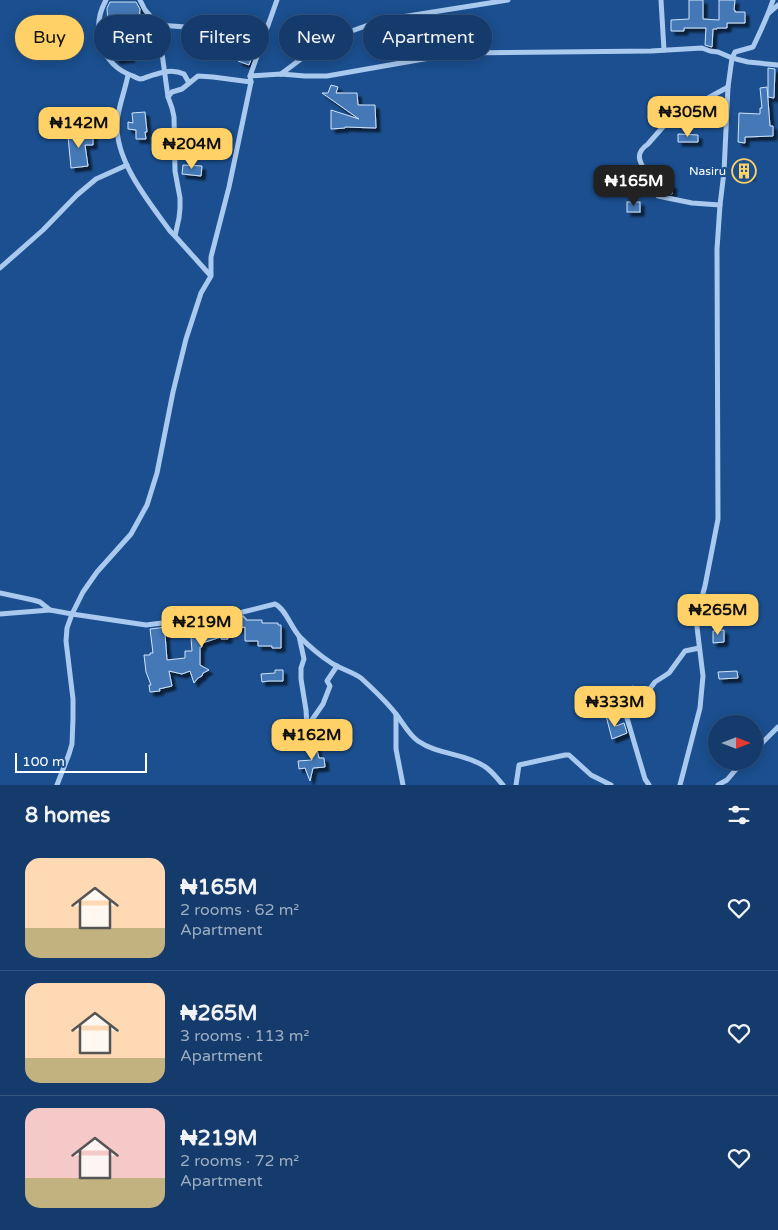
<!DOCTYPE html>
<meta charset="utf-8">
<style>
:root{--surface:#143b6b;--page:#1d4271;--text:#f1f3f6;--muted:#9dadc1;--line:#33557e;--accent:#ffd166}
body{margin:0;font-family:"Varela Round",sans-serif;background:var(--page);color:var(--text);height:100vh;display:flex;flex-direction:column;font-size:19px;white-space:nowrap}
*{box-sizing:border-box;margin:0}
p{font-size:16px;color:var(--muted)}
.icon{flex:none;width:28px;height:28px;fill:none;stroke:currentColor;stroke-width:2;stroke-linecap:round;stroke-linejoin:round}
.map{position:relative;height:785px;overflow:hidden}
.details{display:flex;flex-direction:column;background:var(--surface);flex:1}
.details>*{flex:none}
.top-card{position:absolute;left:15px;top:15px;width:500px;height:45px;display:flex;gap:10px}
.needle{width:32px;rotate:90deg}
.buttons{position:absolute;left:708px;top:715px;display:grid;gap:10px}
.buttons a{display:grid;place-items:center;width:55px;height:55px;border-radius:50%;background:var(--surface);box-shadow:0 2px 12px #0003,0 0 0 1px var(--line);font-size:25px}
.scale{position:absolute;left:15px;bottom:12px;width:132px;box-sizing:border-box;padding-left:5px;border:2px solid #fff;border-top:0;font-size:14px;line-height:18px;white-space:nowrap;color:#fff;-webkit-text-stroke:4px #1b4f8f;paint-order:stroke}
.price{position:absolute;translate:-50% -42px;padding:0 11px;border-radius:10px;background:var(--accent);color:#111;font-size:16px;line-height:32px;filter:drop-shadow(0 1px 2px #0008)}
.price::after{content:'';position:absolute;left:50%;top:30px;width:15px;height:11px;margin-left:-8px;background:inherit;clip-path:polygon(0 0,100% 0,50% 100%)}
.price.on{background:#222;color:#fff}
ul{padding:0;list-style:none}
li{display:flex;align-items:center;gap:15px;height:125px;padding:0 25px}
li+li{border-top:1px solid var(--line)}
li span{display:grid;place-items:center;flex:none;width:140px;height:100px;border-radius:15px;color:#555}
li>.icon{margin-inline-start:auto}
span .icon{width:60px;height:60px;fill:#fffc;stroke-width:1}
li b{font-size:21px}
h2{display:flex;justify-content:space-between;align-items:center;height:60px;padding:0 25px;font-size:21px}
.pill{padding:0 18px;border-radius:22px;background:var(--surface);box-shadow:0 2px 12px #0003,0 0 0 1px var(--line);font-size:18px;line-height:45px}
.pill.on{background:var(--accent);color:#111}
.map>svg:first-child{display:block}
.building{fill:#4478b7;stroke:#cfe3fa;filter:url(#shadow)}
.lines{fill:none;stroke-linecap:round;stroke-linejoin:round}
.street{stroke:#a9c9ee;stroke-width:5}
.labels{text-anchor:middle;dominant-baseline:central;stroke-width:4.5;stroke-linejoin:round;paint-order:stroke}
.poi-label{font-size:12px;fill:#fff;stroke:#1b4f8f;text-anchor:end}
</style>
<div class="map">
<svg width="778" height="785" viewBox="0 0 778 785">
<defs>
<filter id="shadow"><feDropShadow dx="4" dy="4" stdDeviation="1" flood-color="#0009"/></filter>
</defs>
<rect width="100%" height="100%" fill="#1b4f8f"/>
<g class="building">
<polygon points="689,0 703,0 703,19 719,20 719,0 735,0 734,10 735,10 735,12 745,12 745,23 727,23 727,28 717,28 717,29 713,29 712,47 705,45 706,28 684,28 684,31 671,31 671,20 689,19"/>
<polygon points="110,2 136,2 140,9 139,22 145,22 145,29 142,29 142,41 129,41 131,58 116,60 110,52 107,45 107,43 109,43 107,8"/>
<polygon points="243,47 254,51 249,65 238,61"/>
<polygon points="768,68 775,69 774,98 768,97"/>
<polygon points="331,85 338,87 336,93 357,93 358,105 375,105 376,128 345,127 345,128 331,129 331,110 359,119 322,93 328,93"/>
<polygon points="767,87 770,126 773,126 773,136 745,137 745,143 738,142 739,113 760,114 760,108 762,108 760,88"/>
<polygon points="145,112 147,132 145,132 146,139 136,139 136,130 128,129 128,122 133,123 132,113"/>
<polygon points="93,133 93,145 85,145 88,166 71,168 68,136"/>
<polygon points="678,134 698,135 698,142 678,142"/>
<polygon points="183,165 202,166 201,176 182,174"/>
<polygon points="750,165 751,176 739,177 737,166"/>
<polygon points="659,174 667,174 667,184 673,185 672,194 661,192 662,186 659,186"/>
<rect x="627" y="202" width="13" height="10"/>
<polygon points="244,616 244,618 246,618 246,620 262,620 262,623 278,623 278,625 281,625 281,648 272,648 272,646 258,646 258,641 245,641 245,627 227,630 228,639 221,639 221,637 202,643 202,647 200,647 200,665 209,670 203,673 202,676 198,678 194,683 190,671 182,674 169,671 172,686 159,689 160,691 150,692 149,685 151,685 146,672 144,655 150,655 150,653 153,653 150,629 167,627 167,634 165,634 167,660 185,658 185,651 192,651 190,624 198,623 198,630 220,628 219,620"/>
<polygon points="724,630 724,642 713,643 713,631"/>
<polygon points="275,670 283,670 283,681 269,681 262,682 261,674 275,673"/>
<polygon points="737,671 738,678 719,679 718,672"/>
<polygon points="629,686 628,688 633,686 636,688 636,692 633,694 627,693 625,703 620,703 618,700 620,695 618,692 626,689"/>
<polygon points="607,711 616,726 624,723 627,733 612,739 605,712"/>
<polygon points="315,742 319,758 324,758 325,767 313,768 310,781 305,768 299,769 298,761 312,760 308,743"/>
</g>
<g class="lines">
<g class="street">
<path d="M 106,0 C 90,29 101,65 133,76 C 133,76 139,79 140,79 C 142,79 145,78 147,77 C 160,73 171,68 184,74 L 189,83"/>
<path d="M 140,0 L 145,10 L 158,25 L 186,27 L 230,41 C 248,44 255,35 268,25"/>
<polyline points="661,0 664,50"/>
<polyline points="769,13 778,5"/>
<polyline points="158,25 158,32 161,46 168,97 172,108 174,117 175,171 180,198 180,208 179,218 175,236 210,275"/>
<polyline points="281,74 313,50 327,40 371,24 389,19 508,0"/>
<path d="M 128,75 C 125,91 118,107 117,123 C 115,161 149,202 170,231 L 175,236"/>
<polyline points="250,76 281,74 305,76 327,76 458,53 651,51 702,48 710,51 718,52 732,58 748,62 778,65"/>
<polyline points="168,97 172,92 182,89 198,76 213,77 251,82"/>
<path d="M 720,205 L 692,203 L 658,196 C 655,189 652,183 648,177 C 642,164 632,155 648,144 L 676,112 L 699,103 L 728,87"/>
<polyline points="0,268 43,230 77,195 96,179 127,165"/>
<path d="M 0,593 L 33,600 L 40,602 L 50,610 L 72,614 L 146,625 L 235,614 L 275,604 C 286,609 291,628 300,637 C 309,646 319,655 330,662 C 340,669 351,671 361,678 C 373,689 386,701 396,714 C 403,723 409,735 418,741 C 438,755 464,753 484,766 C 491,770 497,778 503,785"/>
<polyline points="0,614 50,610"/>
<polyline points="299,636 304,659 301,668 301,679 306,710 307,727 323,704 330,686 327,681 337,666"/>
<polyline points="396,714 396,749 403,785"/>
<polyline points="754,751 778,727"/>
<polyline points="57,785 69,754 72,744 73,718 73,699 66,641 67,628 72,614 83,592 97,572 131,534 147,505 157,473 173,392 186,339 201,293 211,276 211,257 229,187 251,82 250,76 277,0"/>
<polyline points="516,785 519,765 565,755 569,755 591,775 611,785"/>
<polyline points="649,785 645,779 624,708 635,704 646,694 655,682 669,673 685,651 699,648"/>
<path d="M 680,785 L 700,708 L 703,676 L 697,627 L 697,615 L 705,586 L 718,519 L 717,249 L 720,205 L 724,172 L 728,87 L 732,58 L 735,52 L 753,47 C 760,32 768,16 773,0"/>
<polyline points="718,785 727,780 743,761"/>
</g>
</g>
<defs>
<g id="building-ring" transform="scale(1.25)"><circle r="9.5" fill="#1b4f8f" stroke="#ffd166" stroke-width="1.5"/><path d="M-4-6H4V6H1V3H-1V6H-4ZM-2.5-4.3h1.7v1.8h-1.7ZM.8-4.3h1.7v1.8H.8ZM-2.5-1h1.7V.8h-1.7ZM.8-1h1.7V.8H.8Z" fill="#ffd166"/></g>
</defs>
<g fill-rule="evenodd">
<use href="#building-ring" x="744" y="171"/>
</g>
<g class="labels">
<g class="poi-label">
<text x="726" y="171">Nasiru</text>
</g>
</g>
</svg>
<div class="buttons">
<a><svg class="needle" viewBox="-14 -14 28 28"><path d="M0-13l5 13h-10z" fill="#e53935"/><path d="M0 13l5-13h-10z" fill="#9dadc1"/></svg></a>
</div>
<div class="scale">100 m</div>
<b class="price" style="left:688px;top:138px">₦305M</b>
<b class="price" style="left:79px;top:149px">₦142M</b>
<b class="price" style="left:192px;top:170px">₦204M</b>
<b class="price on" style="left:634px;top:207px">₦165M</b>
<b class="price" style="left:718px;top:636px">₦265M</b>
<b class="price" style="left:202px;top:648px">₦219M</b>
<b class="price" style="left:615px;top:728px">₦333M</b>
<b class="price" style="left:312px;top:761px">₦162M</b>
<div class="top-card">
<a class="pill on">Buy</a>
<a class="pill">Rent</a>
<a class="pill">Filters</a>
<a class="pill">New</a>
<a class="pill">Apartment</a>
</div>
</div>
<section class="details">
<h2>8 homes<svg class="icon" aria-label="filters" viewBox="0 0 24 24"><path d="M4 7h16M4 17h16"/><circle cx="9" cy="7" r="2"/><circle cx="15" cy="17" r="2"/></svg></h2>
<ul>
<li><span style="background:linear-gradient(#ffd9b3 70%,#c2b280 0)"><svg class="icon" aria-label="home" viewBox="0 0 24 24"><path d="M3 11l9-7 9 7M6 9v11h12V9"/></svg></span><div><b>₦165M</b><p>2 rooms · 62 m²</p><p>Apartment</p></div><svg class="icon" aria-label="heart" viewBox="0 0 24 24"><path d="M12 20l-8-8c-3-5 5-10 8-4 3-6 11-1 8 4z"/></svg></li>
<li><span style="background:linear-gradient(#ffd9b3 75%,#c2b280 0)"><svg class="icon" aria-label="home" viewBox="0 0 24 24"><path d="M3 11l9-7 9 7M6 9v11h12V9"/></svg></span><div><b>₦265M</b><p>3 rooms · 113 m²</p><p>Apartment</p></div><svg class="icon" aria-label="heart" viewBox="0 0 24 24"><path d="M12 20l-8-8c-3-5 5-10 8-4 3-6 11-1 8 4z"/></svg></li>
<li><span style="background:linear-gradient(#f6c9c9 70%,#c2b280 0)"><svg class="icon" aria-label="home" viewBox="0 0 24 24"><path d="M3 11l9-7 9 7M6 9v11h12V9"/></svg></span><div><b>₦219M</b><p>2 rooms · 72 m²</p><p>Apartment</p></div><svg class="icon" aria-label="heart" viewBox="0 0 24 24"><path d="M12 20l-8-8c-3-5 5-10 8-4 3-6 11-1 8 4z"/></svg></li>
</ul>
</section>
